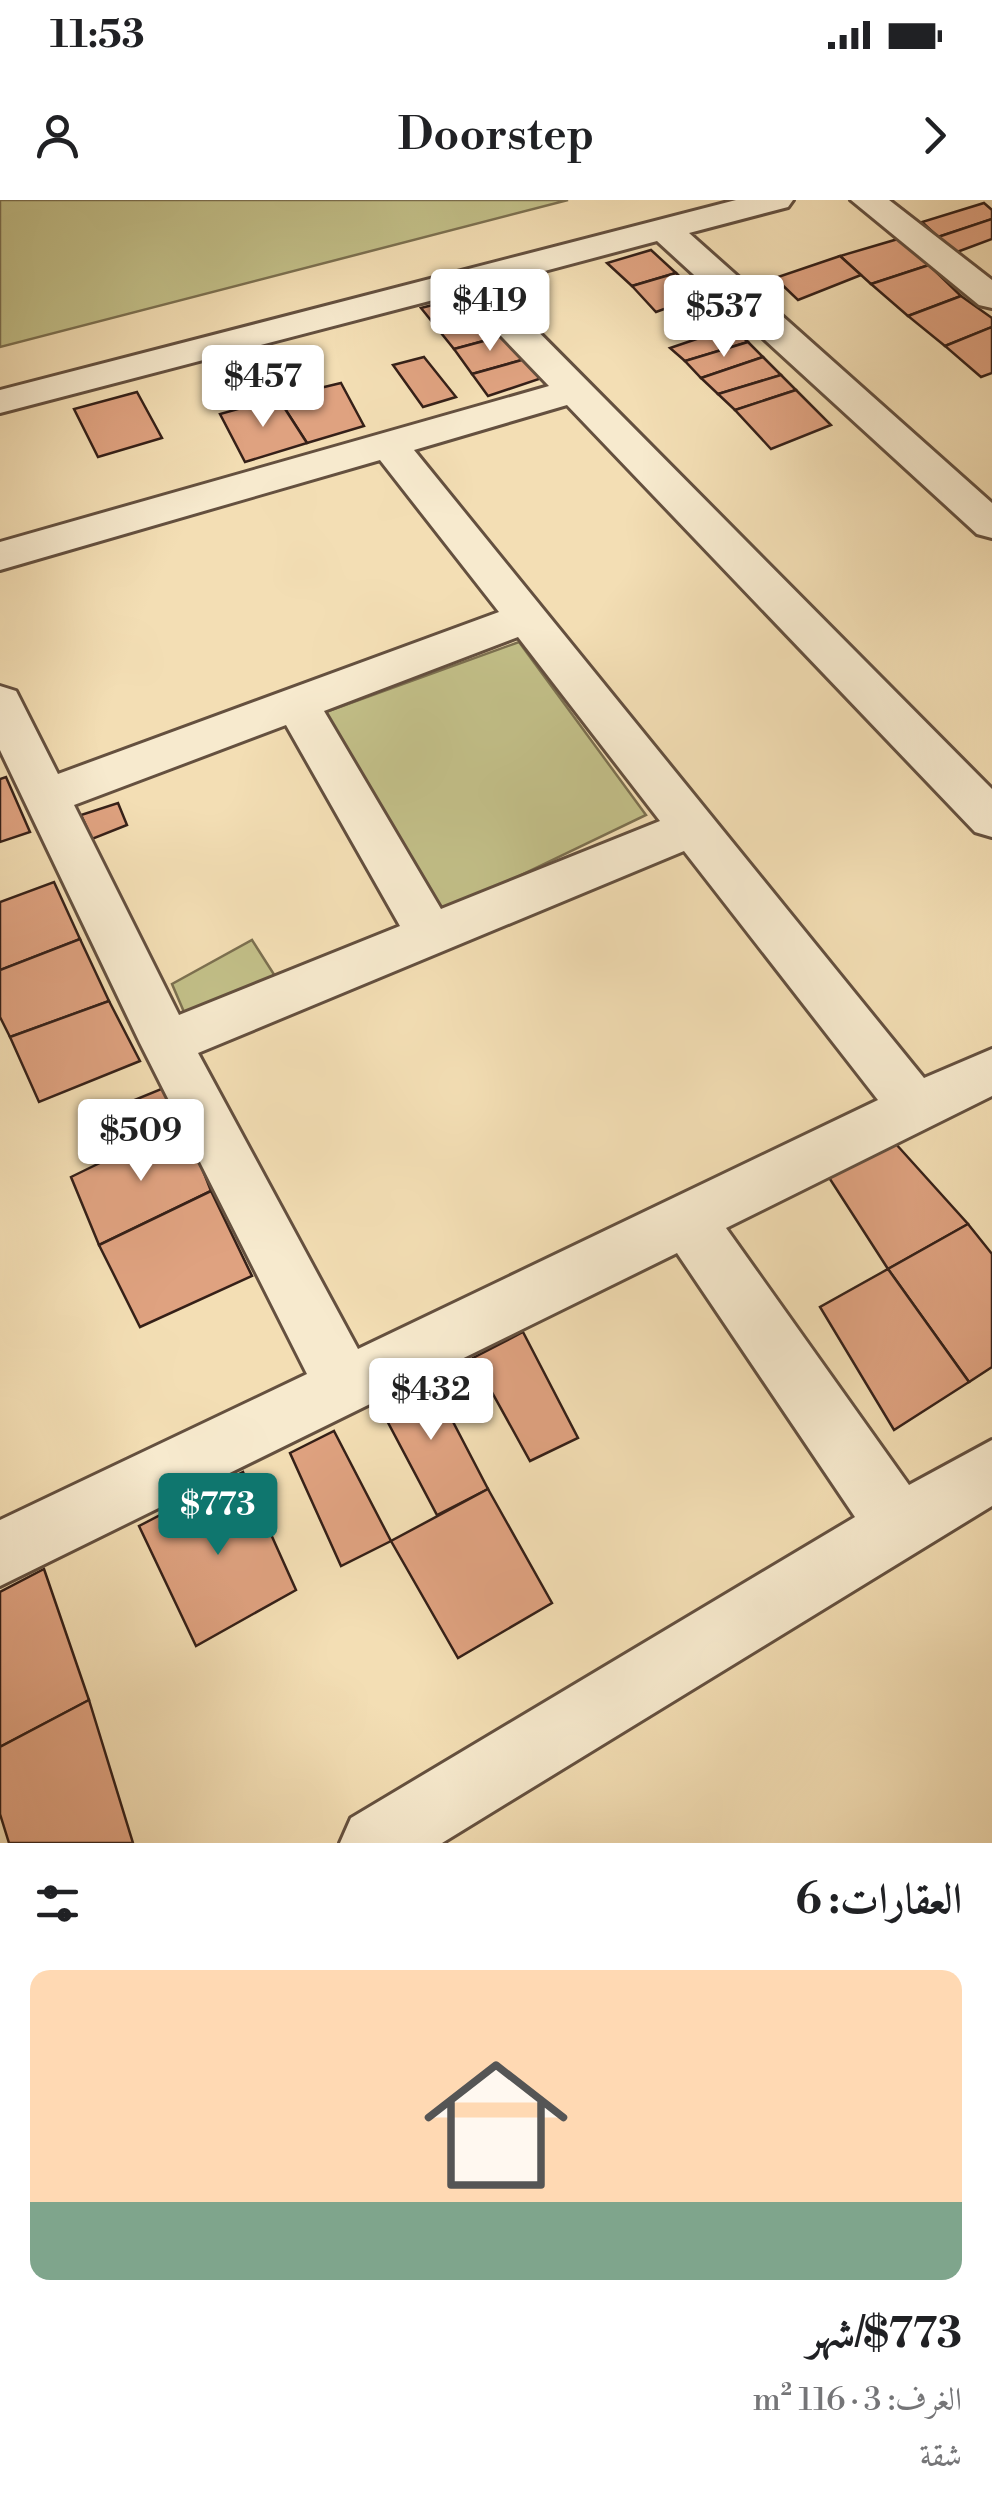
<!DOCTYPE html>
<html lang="ar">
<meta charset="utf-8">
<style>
:root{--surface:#fff;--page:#f6f6f6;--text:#202124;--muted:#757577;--line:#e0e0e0;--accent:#0f766e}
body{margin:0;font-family:"Libre Bodoni",Amiri,serif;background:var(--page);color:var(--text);direction:rtl;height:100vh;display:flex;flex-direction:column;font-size:38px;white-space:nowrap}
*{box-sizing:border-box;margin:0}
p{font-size:32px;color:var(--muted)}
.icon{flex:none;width:55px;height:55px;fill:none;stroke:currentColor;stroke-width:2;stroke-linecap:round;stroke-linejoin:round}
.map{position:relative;height:1643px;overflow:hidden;direction:ltr}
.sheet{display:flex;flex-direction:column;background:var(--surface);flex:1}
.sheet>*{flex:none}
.price{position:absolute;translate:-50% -85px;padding:0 22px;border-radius:10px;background:#fff;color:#222;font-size:32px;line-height:65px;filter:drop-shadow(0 2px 5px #0008)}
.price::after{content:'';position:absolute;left:50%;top:60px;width:30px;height:22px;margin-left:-15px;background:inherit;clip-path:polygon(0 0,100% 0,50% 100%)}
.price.current{background:var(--accent);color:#fff}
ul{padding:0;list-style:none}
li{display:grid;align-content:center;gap:20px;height:530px;padding:0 30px}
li+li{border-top:2px solid var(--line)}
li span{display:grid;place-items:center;height:310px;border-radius:20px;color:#555}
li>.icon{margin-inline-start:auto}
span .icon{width:180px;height:180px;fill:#fffc;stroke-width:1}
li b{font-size:42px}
h2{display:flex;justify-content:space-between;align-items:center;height:120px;padding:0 30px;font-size:42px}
.status{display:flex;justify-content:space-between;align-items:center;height:70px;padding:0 50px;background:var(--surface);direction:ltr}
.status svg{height:28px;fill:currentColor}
header{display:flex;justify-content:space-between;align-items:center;height:130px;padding:0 30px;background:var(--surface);font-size:45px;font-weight:600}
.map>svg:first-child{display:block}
.green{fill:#c2bf88;stroke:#7c7050;stroke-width:2.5}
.building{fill:#dfa280;stroke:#352018;stroke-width:2.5}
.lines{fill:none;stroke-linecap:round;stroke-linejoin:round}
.minor-casing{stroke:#64503f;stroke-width:6}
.minor{fill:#f7eace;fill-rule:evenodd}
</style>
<div class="status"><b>11:53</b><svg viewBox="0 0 49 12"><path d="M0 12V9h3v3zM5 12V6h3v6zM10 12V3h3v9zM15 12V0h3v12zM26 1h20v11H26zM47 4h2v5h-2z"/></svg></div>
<header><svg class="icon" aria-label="forward" viewBox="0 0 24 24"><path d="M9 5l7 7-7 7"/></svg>Doorstep<svg class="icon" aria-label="person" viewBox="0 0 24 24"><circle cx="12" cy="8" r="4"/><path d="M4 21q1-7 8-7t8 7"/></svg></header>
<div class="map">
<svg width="992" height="1643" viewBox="0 0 992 1643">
<rect width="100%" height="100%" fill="#f3deb4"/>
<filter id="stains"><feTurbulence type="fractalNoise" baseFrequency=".002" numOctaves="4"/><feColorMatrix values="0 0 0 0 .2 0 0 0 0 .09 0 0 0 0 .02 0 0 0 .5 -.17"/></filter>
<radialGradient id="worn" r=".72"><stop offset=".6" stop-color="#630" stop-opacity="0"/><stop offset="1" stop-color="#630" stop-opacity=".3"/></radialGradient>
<g class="green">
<polygon points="0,0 568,0 0,147"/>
<polygon points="519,442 646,615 440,714 323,513"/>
<polygon points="252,740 275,776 187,819 172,784"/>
</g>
<g class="building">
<polygon points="984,3 992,10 992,19 938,37 922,22"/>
<polygon points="992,19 992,39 957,52 938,37"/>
<polygon points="898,39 929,65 871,84 840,56"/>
<polygon points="651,50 676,73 632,86 607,63"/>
<polygon points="840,56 861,75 798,100 775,78"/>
<polygon points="929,65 961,96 908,116 871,84"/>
<polygon points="676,73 700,96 656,112 632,86"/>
<polygon points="471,95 506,135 454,149 421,108"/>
<polygon points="961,96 992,118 992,127 945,146 908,116"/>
<polygon points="732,127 748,142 685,161 670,148"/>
<polygon points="992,127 992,173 981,177 945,146"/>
<polygon points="506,135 529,158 472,174 454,149"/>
<polygon points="748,142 763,157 701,178 685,161"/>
<polygon points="424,157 456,197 423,207 393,165"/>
<polygon points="763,157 781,175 718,194 701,178"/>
<polygon points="529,158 545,177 488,196 472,174"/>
<polygon points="781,175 796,190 735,210 718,194"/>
<polygon points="341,183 364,226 307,243 278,198"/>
<polygon points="796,190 831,225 771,249 735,210"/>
<polygon points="137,192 162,238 98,257 74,209"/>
<polygon points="278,198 307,243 245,262 220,214"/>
<polygon points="6,577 30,632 0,642 0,579"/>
<polygon points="118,603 127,625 92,639 81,615"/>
<polygon points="54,682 80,739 0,770 0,702"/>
<polygon points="80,739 109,801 10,837 0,817 0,770"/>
<polygon points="109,801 140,861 39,902 10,837"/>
<polygon points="166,887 184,922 104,956 86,920"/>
<polygon points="184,922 211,991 99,1045 71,977"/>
<polygon points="895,943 968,1024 888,1069 828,976"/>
<polygon points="211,991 252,1076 140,1127 99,1045"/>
<polygon points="968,1024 992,1054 992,1167 969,1182 888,1069"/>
<polygon points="888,1069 969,1182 894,1230 820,1107"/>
<polygon points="523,1132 578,1238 530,1261 473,1158"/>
<polygon points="426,1170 488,1289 437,1315 375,1198"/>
<polygon points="334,1231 391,1341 341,1366 290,1253"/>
<polygon points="243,1272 296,1390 196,1446 139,1326"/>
<polygon points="488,1289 552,1403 458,1458 391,1341"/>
<polygon points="44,1369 89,1500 0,1547 0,1392"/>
<polygon points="89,1500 133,1643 9,1643 0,1614 0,1547"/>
</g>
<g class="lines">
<g class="minor-casing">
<g id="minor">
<path d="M 736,0 L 793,0 L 788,7 L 689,33 L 992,303 L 992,338 L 977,334 L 657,41 L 492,85 L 992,589 L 992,637 L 975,632 L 567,205 L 414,250 L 924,878 L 992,849 L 992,896 L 726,1028 L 909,1285 L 992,1240 L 992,1306 L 442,1643 L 340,1643 L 351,1618 L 855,1317 L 677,1053 L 0,1386 L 0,1320 L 307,1174 L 140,843 L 0,550 L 0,486 L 16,491 L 58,574 L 499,412 L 380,260 L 0,370 L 0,342 L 549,186 L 460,93 L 0,213 L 0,190 ZM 518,437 L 660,621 L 441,709 L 324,511 ZM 286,525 L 400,726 L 179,815 L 74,605 ZM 684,651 L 878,900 L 358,1149 L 198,853 Z"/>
<polygon points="851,0 889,0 992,80 992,108 979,105"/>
</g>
</g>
<use href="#minor" class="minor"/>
</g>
<rect width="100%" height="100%" filter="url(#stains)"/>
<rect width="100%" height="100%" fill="url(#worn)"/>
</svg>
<b class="price" style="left:490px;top:154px">$419</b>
<b class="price" style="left:724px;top:160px">$537</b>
<b class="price" style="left:263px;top:230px">$457</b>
<b class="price" style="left:141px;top:984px">$509</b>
<b class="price" style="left:431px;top:1243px">$432</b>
<b class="price current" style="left:218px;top:1358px">$773</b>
</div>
<section class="sheet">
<h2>العقارات: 6<svg class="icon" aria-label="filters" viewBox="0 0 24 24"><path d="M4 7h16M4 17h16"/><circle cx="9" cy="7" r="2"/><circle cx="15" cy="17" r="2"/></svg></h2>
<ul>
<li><span style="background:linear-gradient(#ffd9b3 75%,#7fa58c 0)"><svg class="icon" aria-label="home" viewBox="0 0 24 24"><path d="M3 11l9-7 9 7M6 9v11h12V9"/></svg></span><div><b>$773/شهر</b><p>الغرف: 3 · 116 m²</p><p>شقة</p></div></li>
</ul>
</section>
